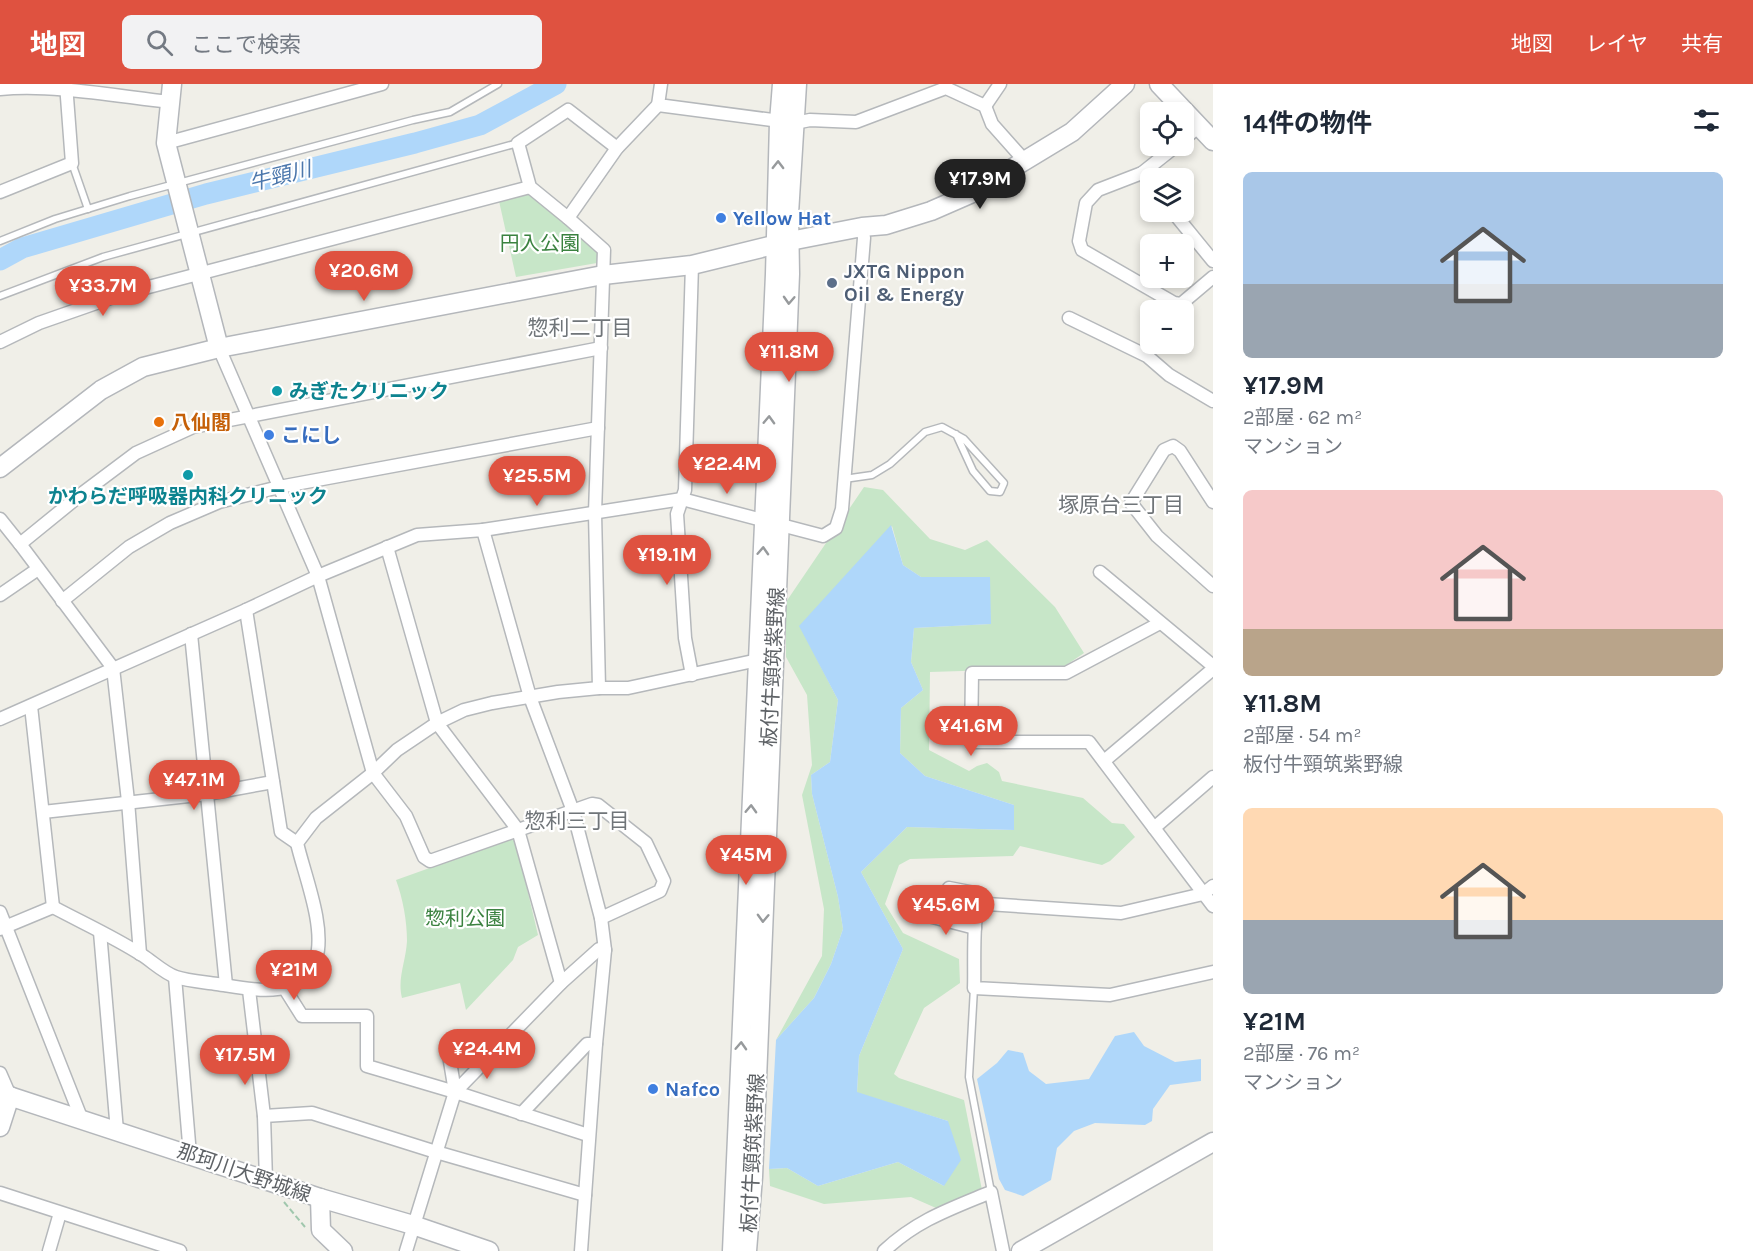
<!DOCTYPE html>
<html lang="ja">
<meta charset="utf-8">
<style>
:root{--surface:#fff;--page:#f2f2f3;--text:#1f2937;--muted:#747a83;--accent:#df5240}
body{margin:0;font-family:Karla,"Noto Sans JP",sans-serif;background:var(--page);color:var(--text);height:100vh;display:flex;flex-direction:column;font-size:22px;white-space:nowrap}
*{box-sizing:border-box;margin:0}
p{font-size:20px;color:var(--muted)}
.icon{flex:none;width:33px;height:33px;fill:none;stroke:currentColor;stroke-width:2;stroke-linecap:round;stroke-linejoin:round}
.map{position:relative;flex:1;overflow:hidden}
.side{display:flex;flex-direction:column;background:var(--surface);width:540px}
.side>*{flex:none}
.controls{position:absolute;left:1140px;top:18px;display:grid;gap:12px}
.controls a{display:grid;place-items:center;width:54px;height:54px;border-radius:9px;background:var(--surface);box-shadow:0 3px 9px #0003;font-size:30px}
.price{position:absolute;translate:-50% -51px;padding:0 14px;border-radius:21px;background:var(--accent);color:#fff;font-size:20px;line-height:39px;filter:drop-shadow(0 2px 3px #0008)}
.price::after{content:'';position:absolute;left:50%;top:36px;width:18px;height:14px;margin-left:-9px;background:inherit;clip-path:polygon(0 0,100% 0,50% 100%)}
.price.on{background:#222;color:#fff}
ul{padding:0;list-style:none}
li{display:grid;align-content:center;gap:12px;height:318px;padding:0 30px}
li span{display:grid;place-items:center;height:186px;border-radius:9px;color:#555}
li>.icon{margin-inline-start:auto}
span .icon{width:108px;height:108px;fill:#fffc;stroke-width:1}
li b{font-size:26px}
h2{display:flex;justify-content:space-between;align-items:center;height:72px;padding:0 30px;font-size:26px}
header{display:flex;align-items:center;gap:36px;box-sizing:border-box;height:84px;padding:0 30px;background:var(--accent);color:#fff}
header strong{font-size:28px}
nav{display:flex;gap:33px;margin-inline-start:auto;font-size:21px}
.search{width:420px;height:54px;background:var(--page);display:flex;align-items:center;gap:15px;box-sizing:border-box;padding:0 21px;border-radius:9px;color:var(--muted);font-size:22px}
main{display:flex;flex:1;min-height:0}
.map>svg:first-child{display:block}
.green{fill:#c7e6c8}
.water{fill:#afd7fa}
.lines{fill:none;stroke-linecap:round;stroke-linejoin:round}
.river{stroke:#afd7fa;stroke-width:21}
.lane-casing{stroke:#b5b8bb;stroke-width:9}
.street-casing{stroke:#b5b8bb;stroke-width:15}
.secondary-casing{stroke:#b4b7bb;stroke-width:21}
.path{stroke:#a0c7ad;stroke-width:2;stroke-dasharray:6 3;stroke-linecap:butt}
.lane{stroke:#fff;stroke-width:6}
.street{stroke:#fff;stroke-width:12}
.secondary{stroke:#fff;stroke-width:18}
.oneway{stroke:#979a9c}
.shop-dot{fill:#3f7fe0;stroke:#fff;stroke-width:2}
.service-dot{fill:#5c6f8a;stroke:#fff;stroke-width:2}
.culture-dot{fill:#0f9aa8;stroke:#fff;stroke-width:2}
.food-dot{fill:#e8710a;stroke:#fff;stroke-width:2}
.labels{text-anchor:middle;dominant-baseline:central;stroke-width:4.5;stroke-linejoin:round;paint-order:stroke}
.shop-label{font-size:20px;font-weight:bold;fill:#366cbe;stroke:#fff;text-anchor:start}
.park-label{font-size:20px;fill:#3b8240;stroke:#fff}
.service-label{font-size:20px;font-weight:bold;fill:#4e5e75;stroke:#fff;text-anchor:start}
.culture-label{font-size:20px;font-weight:bold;fill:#0d838f;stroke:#fff;text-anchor:start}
.food-label{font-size:20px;font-weight:bold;fill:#c56008;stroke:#fff;text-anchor:start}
.street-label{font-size:20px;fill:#5f6367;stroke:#fff}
.water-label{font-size:21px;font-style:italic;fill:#4b77ac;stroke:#fff}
.neighbourhood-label{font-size:21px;fill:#707579;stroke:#fff}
</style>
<header>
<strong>地図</strong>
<div class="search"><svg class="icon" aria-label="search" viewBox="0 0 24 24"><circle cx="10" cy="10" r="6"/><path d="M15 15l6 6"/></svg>ここで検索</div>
<nav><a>地図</a><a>レイヤ</a><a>共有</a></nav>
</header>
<main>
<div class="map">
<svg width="1213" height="1167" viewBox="0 0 1213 1167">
<rect width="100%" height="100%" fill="#f0efe8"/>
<g class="green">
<polygon points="529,110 598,166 597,179 516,193 499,117"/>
<polygon points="864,403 883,406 930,455 965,466 987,456 1055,523 1084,569 1062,584 930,588 929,666 969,687 977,682 987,679 999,688 1002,697 1083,714 1112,739 1124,740 1135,753 1110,777 1102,781 1020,762 1013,772 910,775 899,781 885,820 903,849 959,875 960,899 924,924 894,990 899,994 964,1016 982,1106 936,1124 911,1113 824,1120 770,1102 769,1085 787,1084 818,1102 898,1078 944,1102 948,1037 857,1009 859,972 903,865 861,788 907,743 1013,746 1014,721 925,692 900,669 901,624 923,606 911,578 914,544 990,540 990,494 921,493 903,481 892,442 800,542 838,616 830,678 811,691 812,710 838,813 843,845 831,880 814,914 776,956 822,872 824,825 802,711 812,681 807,611 786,573 786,518"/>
<path d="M 511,755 L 516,758 L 538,851 L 518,863 L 513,876 L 466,926 L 460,899 L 402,914 C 397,895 406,877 407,857 C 407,837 403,815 396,796 Z"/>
</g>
<g class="water">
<polygon points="891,441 903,481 921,493 990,493 991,540 914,544 911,578 923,606 901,624 900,669 925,692 1014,721 1014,746 907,743 861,788 903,865 859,972 857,1008 948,1037 961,1076 944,1102 898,1078 818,1102 787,1084 769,1085 776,956 814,914 831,880 843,845 838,813 812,710 811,691 830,678 838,616 799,542"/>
<polygon points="1134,948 1144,962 1175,978 1201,975 1201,997 1170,1001 1153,1025 1152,1037 1145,1041 1095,1039 1074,1047 1057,1064 1051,1096 1023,1112 1005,1106 999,1095 977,995 997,979 1008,966 1023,969 1029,987 1046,1000 1089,995 1115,952"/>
</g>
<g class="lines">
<polyline class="river" points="0,176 22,164 206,110 415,59 480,41 556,0"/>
<g class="lane-casing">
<g id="lane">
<polyline points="72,79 88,125"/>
<polyline points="0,157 55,135 130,112 413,36 450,28 498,0"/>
<polyline points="0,212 103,173 518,59"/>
<polyline points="844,395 872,391 890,380 925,348 942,343 964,355 1004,399 1000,408 990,407 973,387 956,350"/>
<polyline points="974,904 969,993 991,1108"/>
</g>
</g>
<g class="street-casing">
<g id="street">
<polyline points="661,0 658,21 795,39 810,36 856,38 946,4 985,22 992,40 1025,77"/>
<path d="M 0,5 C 53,0 116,12 170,18"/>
<polyline points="985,22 1000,0"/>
<polyline points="1184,55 1198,43"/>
<polyline points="166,59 382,0"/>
<polyline points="1176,62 1142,89 1098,106 1086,119 1079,157 1082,166 1174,219 1181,220 1213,193"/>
<polyline points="1142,89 1150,99"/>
<polyline points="0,108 72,79 66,0"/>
<polyline points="1173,128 1213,177"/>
<polyline points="568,134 530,103 518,59 568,26 617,64"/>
<polyline points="1069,234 1147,272 1169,291 1213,317"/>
<polyline points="0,258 39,239 122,210 530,103"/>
<polyline points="219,264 318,492 373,689 406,732 424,773 430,777 592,720 598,721 646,759 664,797 660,807 601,834"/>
<polyline points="1213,418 1180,367 1173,362 1164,366 1131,419 1157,452 1213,502"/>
<polyline points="0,435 20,460 84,408 136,369 193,343 601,264"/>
<polyline points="483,446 682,415 823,452 836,444 842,425 864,154 862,143"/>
<polyline points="20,460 113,584 128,717 140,870"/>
<polyline points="387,463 437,639 518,746 561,899"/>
<polyline points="1100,488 1213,582"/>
<polyline points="0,511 38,485"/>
<polyline points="62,517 129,463 170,439 219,418 279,403 598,344"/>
<polyline points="246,526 281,748 297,759"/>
<polyline points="1160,539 1066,589 972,589 971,658 1089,658 1213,822"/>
<polyline points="191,550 226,901"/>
<polyline points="692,591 685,554 677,430 685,406 692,181"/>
<polyline points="599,604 595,429 604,166 568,134 617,64 658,21"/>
<polyline points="0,635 246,526 318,492 417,451 483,446 530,613 573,727 601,834 605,866 596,960 581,1167"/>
<polyline points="1104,677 1213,585"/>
<polyline points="43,728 207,710 273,698"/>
<polyline points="1154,744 1213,693"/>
<path d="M 1213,802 L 1203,810 L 1121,829 L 987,820 C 984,821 981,821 979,823 C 972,832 975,890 974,904 L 1110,911 L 1213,888"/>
<polyline points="949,804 980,810 981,821"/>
<path d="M 53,823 C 83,839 114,853 142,871 C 153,878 164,889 176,893 C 188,897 204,898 217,900 C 251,905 301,918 316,875 C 326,843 304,790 297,759 L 316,734 L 373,689 L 397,666 L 437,639 L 464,626 L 492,619 L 558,608 L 599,604 L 628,604 L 758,576"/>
<polyline points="0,828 82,1036"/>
<polyline points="925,831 975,844"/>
<polyline points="0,845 53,823 31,622"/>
<polyline points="100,848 117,1047"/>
<polyline points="175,893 190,1071"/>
<polyline points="285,905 302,932 367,932 367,982 455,1008 588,1051"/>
<polyline points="249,906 264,1032 266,1097"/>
<polyline points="447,959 455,1008"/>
<polyline points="0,989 10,1012"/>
<polyline points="521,1030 587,960 596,960"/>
<polyline points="264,1032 312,1029 436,1068 585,1111"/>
<polyline points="0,1109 180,1167"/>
<polyline points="49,1167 60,1129"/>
<polyline points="406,1167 455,1008 561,899 599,865 605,866"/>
<path d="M 884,1167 C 917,1136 950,1125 991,1108 L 1003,1167"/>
</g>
</g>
<g class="secondary-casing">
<g id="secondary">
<polyline points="172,0 166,59 219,264"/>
<polyline points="1159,0 1213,57"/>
<polyline points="0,384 101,306 143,283 219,264 603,191 692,181 790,157 862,143 886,141 931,127 970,110 1072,48 1125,0"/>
<polyline points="0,1009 320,1114 413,1141 489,1167"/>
<polyline points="0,1043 10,1012"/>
<polyline points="320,1114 321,1146 343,1167"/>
<polyline points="732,1167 775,190 779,38 782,0"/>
<polyline points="747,1167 753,1093 790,190 789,130 797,0"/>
<polyline points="1021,1167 1213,1058"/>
</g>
</g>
<polyline class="path" points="284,1118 305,1143"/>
<use href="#lane" class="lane"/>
<use href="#street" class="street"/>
<use href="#secondary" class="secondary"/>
</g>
<defs><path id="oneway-chevron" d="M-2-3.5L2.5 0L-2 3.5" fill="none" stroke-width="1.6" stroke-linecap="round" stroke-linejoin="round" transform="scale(1.5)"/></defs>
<g class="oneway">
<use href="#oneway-chevron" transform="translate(778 81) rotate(-89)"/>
<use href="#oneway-chevron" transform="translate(789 216) rotate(93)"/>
<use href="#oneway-chevron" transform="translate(769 336) rotate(-88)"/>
<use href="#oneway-chevron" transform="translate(763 467) rotate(-87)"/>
<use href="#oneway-chevron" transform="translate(751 725) rotate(-88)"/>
<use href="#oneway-chevron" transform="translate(763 834) rotate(92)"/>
<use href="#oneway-chevron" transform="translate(741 962) rotate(-87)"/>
</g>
<g class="shop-dot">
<circle cx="721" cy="134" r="6"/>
<circle cx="269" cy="351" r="6"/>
<circle cx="653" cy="1005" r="6"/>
</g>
<circle class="service-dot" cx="832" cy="199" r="6"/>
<g class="culture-dot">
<circle cx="277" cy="307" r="6"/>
<circle cx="188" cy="391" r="6"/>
</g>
<circle class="food-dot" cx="159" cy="338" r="6"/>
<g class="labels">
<g class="shop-label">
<text x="733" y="134">Yellow Hat</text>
<text x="281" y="351">こにし</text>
<text x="665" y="1005">Nafco</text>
</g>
<g class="park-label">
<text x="540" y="159">円入公園</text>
<text x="465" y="834">惣利公園</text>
</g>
<g class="service-label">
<text x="844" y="187">JXTG Nippon<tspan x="844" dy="23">Oil &amp; Energy</tspan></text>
</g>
<g class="culture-label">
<text x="289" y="307">みぎたクリニック</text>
<text x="188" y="412" text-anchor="middle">かわらだ呼吸器内科クリニック</text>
</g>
<g class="food-label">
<text x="171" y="338">八仙閣</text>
</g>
<g class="street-label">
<text transform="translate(773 583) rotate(-87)">板付牛頸筑紫野線</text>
<text transform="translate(753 1069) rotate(-87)">板付牛頸筑紫野線</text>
<text transform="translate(244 1089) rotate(19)">那珂川大野城線</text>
</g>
<g class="water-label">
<text transform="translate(280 92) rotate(-14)">牛頸川</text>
</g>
<g class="neighbourhood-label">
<text x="580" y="244">惣利二丁目</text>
<text x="1121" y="421">塚原台三丁目</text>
<text x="577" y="737">惣利三丁目</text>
</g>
</g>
</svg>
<div class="controls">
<a><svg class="icon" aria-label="locate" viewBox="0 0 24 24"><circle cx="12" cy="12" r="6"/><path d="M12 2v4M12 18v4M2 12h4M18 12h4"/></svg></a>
<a><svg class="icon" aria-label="layers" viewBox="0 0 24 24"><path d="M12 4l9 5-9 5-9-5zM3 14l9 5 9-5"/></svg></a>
<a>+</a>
<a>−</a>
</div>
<b class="price on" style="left:980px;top:126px">¥17.9M</b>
<b class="price" style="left:364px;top:218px">¥20.6M</b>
<b class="price" style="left:103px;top:233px">¥33.7M</b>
<b class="price" style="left:789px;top:299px">¥11.8M</b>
<b class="price" style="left:727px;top:411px">¥22.4M</b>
<b class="price" style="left:537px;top:423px">¥25.5M</b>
<b class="price" style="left:667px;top:502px">¥19.1M</b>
<b class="price" style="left:971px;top:673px">¥41.6M</b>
<b class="price" style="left:194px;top:727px">¥47.1M</b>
<b class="price" style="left:746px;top:802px">¥45M</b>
<b class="price" style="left:946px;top:852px">¥45.6M</b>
<b class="price" style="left:294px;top:917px">¥21M</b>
<b class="price" style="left:487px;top:996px">¥24.4M</b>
<b class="price" style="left:245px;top:1002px">¥17.5M</b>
</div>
<section class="side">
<h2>14件の物件<svg class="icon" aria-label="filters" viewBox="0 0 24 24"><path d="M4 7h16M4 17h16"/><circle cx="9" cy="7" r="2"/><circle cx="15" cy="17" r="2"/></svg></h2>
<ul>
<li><span style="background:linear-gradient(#a9c7e8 60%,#9aa5b1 0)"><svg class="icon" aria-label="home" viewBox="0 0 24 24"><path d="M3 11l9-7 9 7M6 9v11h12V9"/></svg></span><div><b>¥17.9M</b><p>2部屋 · 62 m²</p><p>マンション</p></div></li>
<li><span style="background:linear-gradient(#f6c9c9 75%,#b9a48a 0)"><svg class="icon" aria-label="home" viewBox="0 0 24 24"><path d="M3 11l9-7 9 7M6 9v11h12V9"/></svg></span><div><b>¥11.8M</b><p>2部屋 · 54 m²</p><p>板付牛頸筑紫野線</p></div></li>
<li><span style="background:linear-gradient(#ffd9b3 60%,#9aa5b1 0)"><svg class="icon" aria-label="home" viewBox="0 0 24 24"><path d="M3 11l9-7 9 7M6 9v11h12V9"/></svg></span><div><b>¥21M</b><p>2部屋 · 76 m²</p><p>マンション</p></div></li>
</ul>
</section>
</main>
